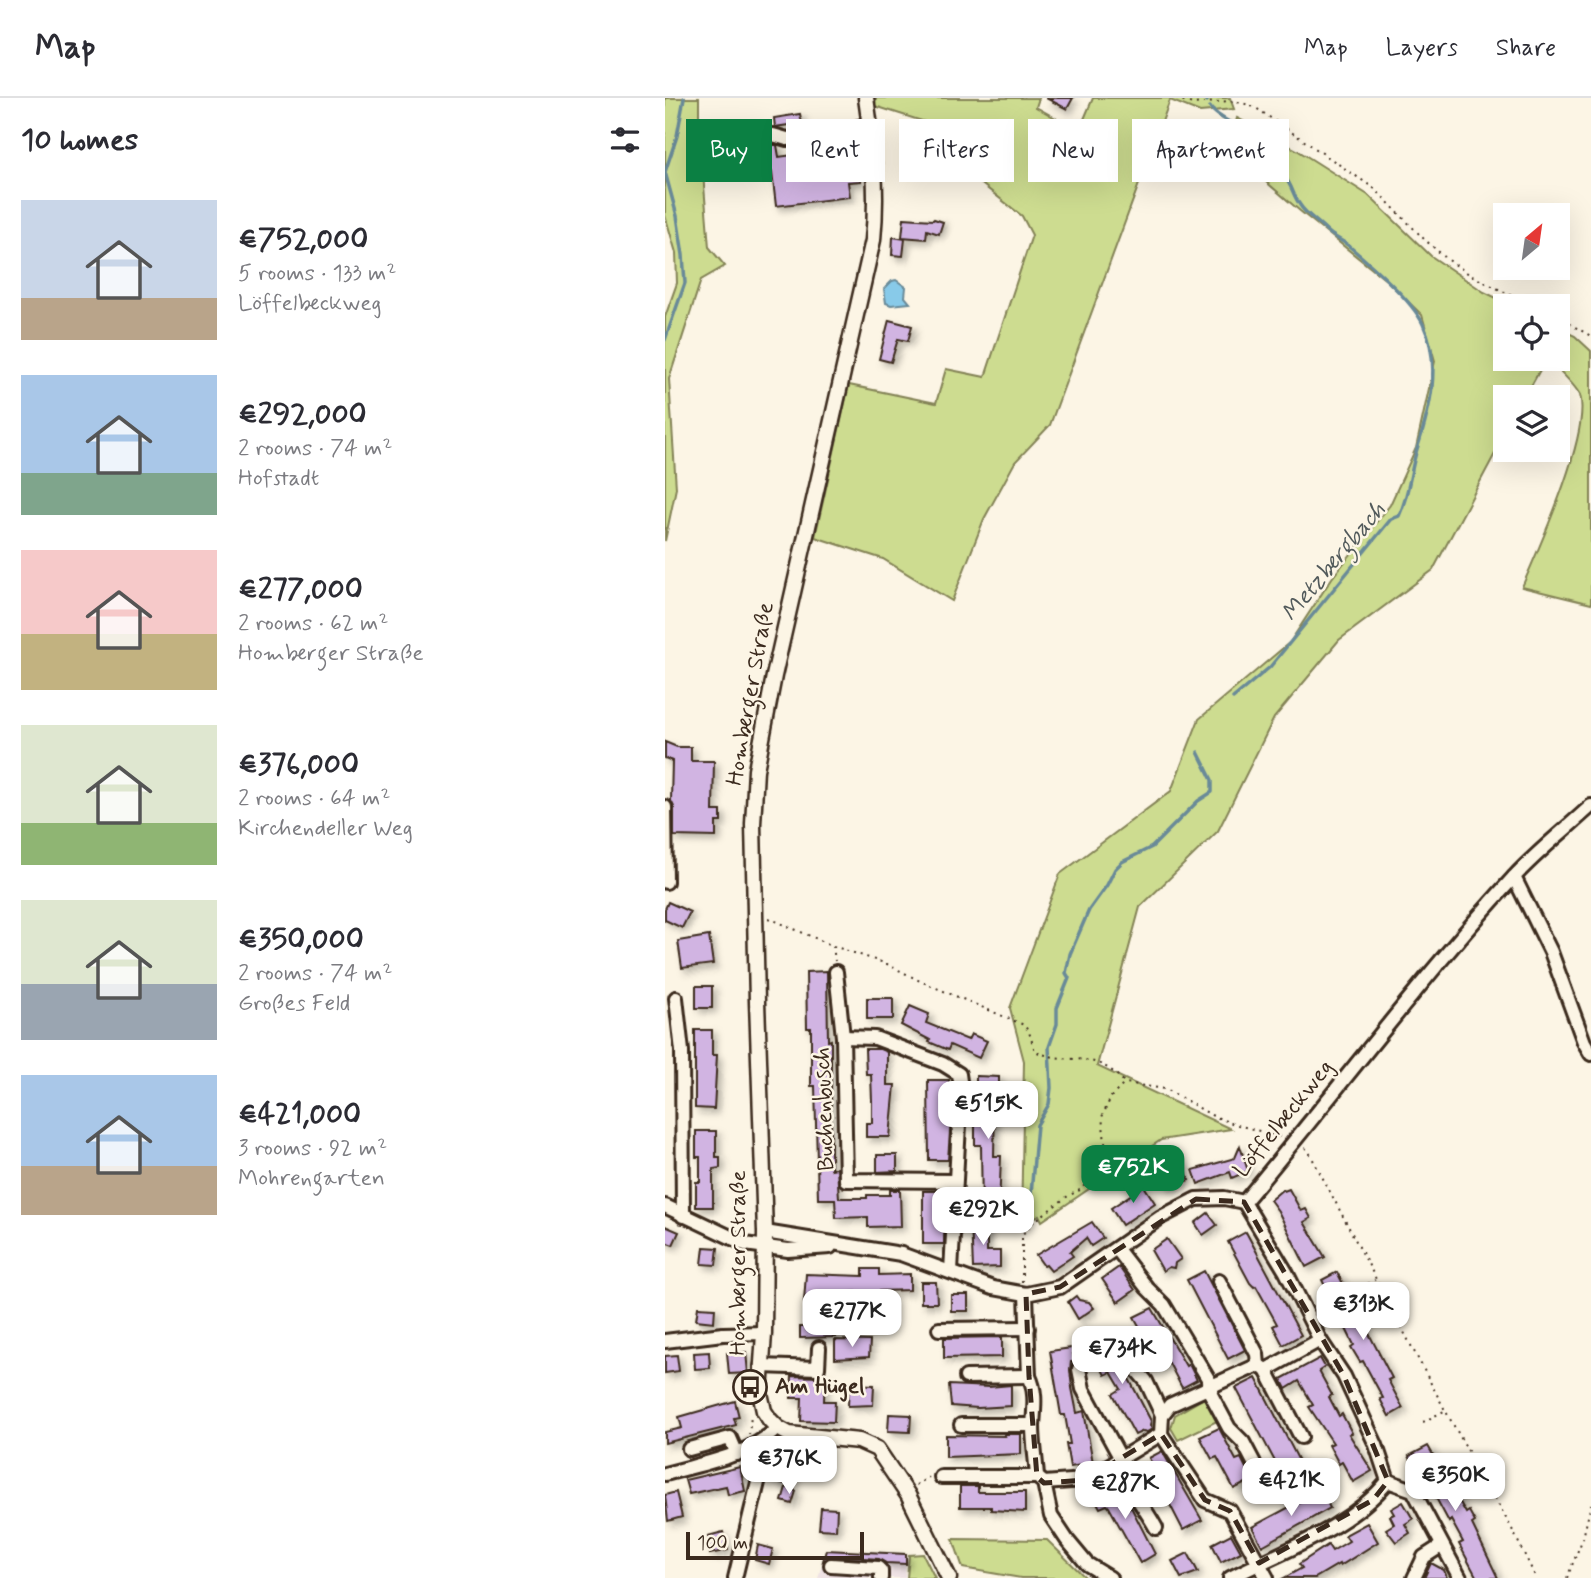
<!DOCTYPE html>
<meta charset="utf-8">
<style>
:root{--surface:#fff;--page:#f2f2f3;--text:#2b2b33;--muted:#7c7c81;--line:#e1e1e2;--accent:#0b8043}
body{margin:0;font-family:Mynerve,sans-serif;background:var(--page);color:var(--text);height:100vh;display:flex;flex-direction:column;font-size:26px;white-space:nowrap}
*{box-sizing:border-box;margin:0}
p{font-size:23px;color:var(--muted)}
.icon{flex:none;width:38px;height:38px;fill:none;stroke:currentColor;stroke-width:2;stroke-linecap:round;stroke-linejoin:round}
.map{position:relative;flex:1;overflow:hidden}
.side{display:flex;flex-direction:column;background:var(--surface);width:665px}
.side>*{flex:none}
.guide{position:absolute;left:21px;top:21px;width:665px;height:63px;display:flex;gap:14px}
.needle{width:46px;rotate:29deg}
.buttons{position:absolute;left:828px;top:105px;display:grid;gap:14px}
.buttons a{display:grid;place-items:center;width:77px;height:77px;border-radius:0px;background:var(--surface);box-shadow:0 7px 28px #0002;font-size:35px}
.scale{position:absolute;left:21px;bottom:18px;width:178px;box-sizing:border-box;padding-left:7px;border:4px solid #3b2a1e;border-top:0;font-size:19px;line-height:24px;white-space:nowrap;color:#3b2a1e;-webkit-text-stroke:5px #fcf5e5;paint-order:stroke}
.price{position:absolute;translate:-50% -60px;padding:0 16px;border-radius:14px;background:#fff;color:#222;font-size:23px;line-height:46px;filter:drop-shadow(0 2px 4px #0008)}
.price::after{content:'';position:absolute;left:50%;top:42px;width:21px;height:16px;margin-left:-10px;background:inherit;clip-path:polygon(0 0,100% 0,50% 100%)}
.price.selected{background:var(--accent);color:#fff}
ul{padding:0;list-style:none}
li{display:flex;align-items:center;gap:21px;height:175px;padding:0 21px}
li span{display:grid;place-items:center;flex:none;width:196px;height:140px;border-radius:0px;color:#555}
li>.icon{margin-inline-start:auto}
span .icon{width:84px;height:84px;fill:#fffc;stroke-width:1}
li b{font-size:30px}
h2{display:flex;justify-content:space-between;align-items:center;height:84px;padding:0 21px;font-size:30px}
.chip{padding:0 24px;border-radius:0px;background:var(--surface);box-shadow:0 7px 28px #0002;font-size:24px;line-height:63px}
.chip.selected{background:var(--accent);color:#fff}
header{display:flex;align-items:center;gap:42px;box-sizing:border-box;height:98px;padding:0 35px;background:var(--surface);border-bottom:2px solid var(--line)}
header strong{font-size:33px}
nav{display:flex;gap:38px;margin-inline-start:auto;font-size:24px}
main{display:flex;flex:1;min-height:0}
.map>svg:first-child{display:block}
.built{fill:#efe2e4}
.green{fill:#cddc90;stroke:#848357;stroke-width:2}
.water{fill:#88cae9;stroke:#698a98;stroke-width:2}
.lines{fill:none;stroke-linecap:round;stroke-linejoin:round}
.stream{stroke:#698a98;stroke-width:3.5}
.building{fill:#d1b4e2;stroke:#3b2a1e;stroke-width:2;filter:url(#shadow)}
.minor-casing{stroke:#3b2a1e;stroke-width:18}
.major-casing{stroke:#3b2a1e;stroke-width:19}
.path{stroke:#3b2a1e;stroke-width:2;stroke-dasharray:2 5;stroke-linecap:butt}
.minor{stroke:#fcf5e5;stroke-width:12}
.major{stroke:#fcf5e5;stroke-width:14}
.marked{fill:none;stroke:#3b2a1e;stroke-width:5;stroke-dasharray:14 9;stroke-linejoin:round}
.labels{text-anchor:middle;dominant-baseline:central;stroke-width:5;stroke-linejoin:round;paint-order:stroke}
.street-label{font-size:23px;fill:#3b2a1e;stroke:#fcf5e5}
.poi-label{font-size:23px;font-weight:bold;fill:#3b2a1e;stroke:#fcf5e5;text-anchor:start}
.water-label{font-size:24px;font-style:italic;fill:#525a5b;stroke:#fcf5e5}
</style>
<header>
<strong>Map</strong>
<nav><a>Map</a><a>Layers</a><a>Share</a></nav>
</header>
<main>
<section class="side">
<h2>10 homes<svg class="icon" aria-label="filters" viewBox="0 0 24 24"><path d="M4 7h16M4 17h16"/><circle cx="9" cy="7" r="2"/><circle cx="15" cy="17" r="2"/></svg></h2>
<ul>
<li><span style="background:linear-gradient(#c9d6e8 70%,#b9a48a 0)"><svg class="icon" aria-label="home" viewBox="0 0 24 24"><path d="M3 11l9-7 9 7M6 9v11h12V9"/></svg></span><div><b>€752,000</b><p>5 rooms · 133 m²</p><p>Löffelbeckweg</p></div></li>
<li><span style="background:linear-gradient(#a9c7e8 70%,#7fa58c 0)"><svg class="icon" aria-label="home" viewBox="0 0 24 24"><path d="M3 11l9-7 9 7M6 9v11h12V9"/></svg></span><div><b>€292,000</b><p>2 rooms · 74 m²</p><p>Hofstadt</p></div></li>
<li><span style="background:linear-gradient(#f6c9c9 60%,#c2b280 0)"><svg class="icon" aria-label="home" viewBox="0 0 24 24"><path d="M3 11l9-7 9 7M6 9v11h12V9"/></svg></span><div><b>€277,000</b><p>2 rooms · 62 m²</p><p>Homberger Straße</p></div></li>
<li><span style="background:linear-gradient(#dfe7d0 70%,#8fb573 0)"><svg class="icon" aria-label="home" viewBox="0 0 24 24"><path d="M3 11l9-7 9 7M6 9v11h12V9"/></svg></span><div><b>€376,000</b><p>2 rooms · 64 m²</p><p>Kirchendeller Weg</p></div></li>
<li><span style="background:linear-gradient(#dfe7d0 60%,#9aa5b1 0)"><svg class="icon" aria-label="home" viewBox="0 0 24 24"><path d="M3 11l9-7 9 7M6 9v11h12V9"/></svg></span><div><b>€350,000</b><p>2 rooms · 74 m²</p><p>Großes Feld</p></div></li>
<li><span style="background:linear-gradient(#a9c7e8 65%,#b9a48a 0)"><svg class="icon" aria-label="home" viewBox="0 0 24 24"><path d="M3 11l9-7 9 7M6 9v11h12V9"/></svg></span><div><b>€421,000</b><p>3 rooms · 92 m²</p><p>Mohrengarten</p></div></li>
</ul>
</section>
<div class="map">
<svg width="926" height="1480" viewBox="0 0 926 1480">
<defs>
<filter id="shadow"><feDropShadow dx="4" dy="4" stdDeviation="3.5" flood-color="#0004"/></filter>
</defs>
<rect width="100%" height="100%" fill="#fcf5e5"/>
<filter id="ink" filterUnits="userSpaceOnUse"><feTurbulence type="fractalNoise" baseFrequency=".0143" numOctaves="2"/><feDisplacementMap in="SourceGraphic" scale="14" xChannelSelector="R" yChannelSelector="G"/><feConvolveMatrix kernelMatrix="1 2 1 2 8 2 1 2 1" color-interpolation-filters="sRGB"/></filter>
<g filter="url(#ink)">
<polygon class="built" points="161,1452 241,1456 240,1480 153,1480"/>
<g class="green">
<polygon points="0,0 34,0 34,26 44,149 60,168 36,182 4,281 11,390 0,443 0,219 12,185 11,155 0,117"/>
<polygon points="211,0 374,0 371,9 414,33 428,0 565,0 569,11 535,14 505,2 385,327 350,364 319,421 287,503 218,461 150,439 184,287 271,305 281,271 320,279 367,137 357,118 299,72 276,29 210,8"/>
<polygon points="572,20 632,52 703,97 766,158 819,194 848,208 840,208 840,261 881,261 860,299 840,299 840,337 768,472 674,542 609,620 553,733 475,809 432,968 566,1031 496,1042 377,1123 374,1117 356,1128 359,963 345,910 395,776 506,693 534,621 625,544 667,480 725,407 751,350 770,263 757,217 722,183 635,113 564,52"/>
<path d="M 893,230 L 910,238 L 926,253 L 926,506 L 857,489 C 874,450 926,335 915,297 C 908,284 893,272 883,261 L 892,261 Z"/>
<polygon points="541,1299 554,1322 513,1342 506,1330 510,1317"/>
<polygon points="288,1441 382,1442 421,1480 356,1480 298,1470"/>
<polygon points="258,1456 270,1480 242,1480 244,1457"/>
</g>
<polygon class="water" points="231,182 241,189 240,199 245,205 226,207 221,205 219,191 227,183"/>
<g class="lines">
<g class="stream">
<polyline points="542,0 542,3"/>
<path d="M 545,9 C 551,20 578,29 590,40 C 597,46 603,54 610,61 L 605,72 C 628,78 624,92 635,107 C 641,117 654,124 662,133 C 668,139 677,142 684,148 C 705,166 747,202 758,226 C 777,266 765,311 752,351 C 745,374 744,397 734,418 L 726,421 L 605,569 L 568,600"/>
<polyline points="0,242 20,185 18,157 12,118 0,74 12,38 19,0"/>
<polyline points="366,1096 372,1027 384,1006 386,990 384,949 392,926 392,910 404,880 401,875 405,856 424,812 442,787 450,771 457,764 487,749 533,703 547,694 547,682 533,654"/>
</g>
</g>
<g class="building">
<polygon points="381,0 408,0 402,11"/>
<polygon points="135,16 137,25 110,29 109,20"/>
<polygon points="190,39 196,83 183,84 185,99 111,108 107,74 99,75 96,47 112,47 114,59 150,54 151,67 174,65 172,44"/>
<polygon points="239,120 268,122 269,121 278,124 274,136 262,132 261,141 237,139"/>
<polygon points="228,139 240,141 238,158 227,157"/>
<polygon points="224,222 247,228 243,243 233,241 226,264 214,261"/>
<polygon points="0,644 12,649 26,649 26,663 49,663 48,713 56,713 56,724 51,724 51,739 9,738 9,709 6,703 7,663 0,660"/>
<polygon points="3,804 25,814 17,830 0,822 0,811"/>
<polygon points="44,838 48,866 17,870 13,843"/>
<polygon points="162,873 163,943 166,942 166,1071 172,1070 174,1100 202,1100 202,1097 225,1097 225,1092 235,1092 236,1128 203,1129 203,1119 171,1120 170,1101 153,1101 150,988 146,988 146,930 142,930 141,874"/>
<rect x="31" y="888" width="16" height="22"/>
<rect x="202" y="900" width="26" height="21"/>
<polygon points="245,908 264,916 261,925 303,942 306,936 322,943 314,960 285,947 283,952 264,944 265,942 236,927"/>
<polygon points="30,932 47,932 47,957 52,957 49,1011 30,1010"/>
<polygon points="200,951 215,951 222,954 222,987 230,987 225,1039 201,1039 201,1025 207,1025 207,1003 206,976 201,976"/>
<polygon points="311,978 334,979 334,1004 330,1004 329,1058 336,1058 334,1112 317,1112 316,1047 310,1047 310,1026 315,1026 315,1003 311,1003"/>
<polygon points="263,982 284,982 286,1019 283,1062 264,1062"/>
<polygon points="31,1033 51,1033 51,1059 55,1059 55,1070 48,1071 48,1109 31,1109 31,1084 35,1084 35,1059 31,1059"/>
<polygon points="575,1048 583,1073 567,1080 565,1074 533,1086 528,1072 570,1060"/>
<polygon points="212,1057 232,1057 232,1073 212,1074"/>
<polygon points="518,1064 524,1082 503,1089 497,1072"/>
<polygon points="479,1088 490,1105 457,1127 446,1110"/>
<polygon points="618,1091 619,1093 624,1091 636,1113 641,1111 646,1120 639,1124 660,1159 641,1169 613,1113 605,1102"/>
<polygon points="258,1093 280,1093 279,1146 258,1146"/>
<polygon points="543,1115 552,1127 538,1137 530,1125"/>
<polygon points="306,1123 322,1123 322,1153 335,1153 335,1169 308,1170"/>
<polygon points="427,1124 438,1140 426,1148 421,1140 405,1154 408,1158 386,1173 381,1167 379,1168 371,1157"/>
<polygon points="0,1128 14,1134 8,1147 0,1144"/>
<polygon points="581,1134 636,1237 618,1247 608,1228 612,1226 591,1188 589,1189 585,1185 563,1144"/>
<polygon points="502,1141 516,1161 510,1165 509,1170 504,1169 498,1173 486,1152"/>
<polygon points="39,1149 53,1150 51,1167 37,1166"/>
<polygon points="454,1169 470,1192 453,1204 437,1181"/>
<polygon points="198,1171 214,1171 214,1177 245,1176 245,1192 185,1194 185,1197 158,1197 158,1203 139,1203 141,1176 198,1178"/>
<polygon points="539,1173 580,1252 563,1261 522,1182"/>
<polygon points="672,1174 727,1280 723,1282 738,1310 724,1318 715,1301 718,1300 698,1263 695,1264 686,1249 689,1247 657,1182"/>
<polygon points="256,1184 271,1184 272,1205 256,1205"/>
<rect x="286" y="1197" width="17" height="16"/>
<polygon points="411,1198 414,1202 424,1204 429,1210 413,1221 403,1204"/>
<polygon points="33,1209 50,1210 49,1224 31,1222"/>
<polygon points="487,1210 521,1268 524,1266 532,1282 517,1290 504,1265 497,1268 469,1219"/>
<polygon points="135,1229 171,1229 171,1239 135,1240"/>
<polygon points="439,1233 486,1323 485,1327 487,1331 482,1334 478,1333 470,1337 448,1296 456,1291 446,1274 440,1277 435,1268 439,1267 424,1242"/>
<polygon points="337,1239 337,1259 279,1260 279,1240"/>
<polygon points="170,1242 205,1243 204,1259 170,1261"/>
<polygon points="407,1250 409,1264 406,1264 405,1272 407,1290 412,1315 419,1313 428,1365 405,1369 401,1346 405,1346 400,1317 396,1317 385,1253"/>
<polygon points="44,1254 45,1270 30,1271 29,1255"/>
<polygon points="81,1254 83,1275 64,1276 62,1255"/>
<polygon points="12,1257 14,1273 0,1275 0,1258"/>
<polygon points="655,1260 660,1269 654,1273 667,1297 664,1299 674,1318 677,1316 687,1335 684,1336 707,1373 688,1384 677,1364 674,1366 664,1347 668,1345 644,1309 648,1307 634,1283 621,1291 616,1281"/>
<polygon points="160,1275 159,1303 170,1303 169,1324 136,1323 137,1300 126,1300 127,1278 153,1279"/>
<polygon points="591,1280 634,1363 615,1373 571,1290"/>
<polygon points="184,1286 209,1287 208,1307 183,1308"/>
<polygon points="284,1287 324,1289 346,1287 346,1308 313,1310 286,1308"/>
<polygon points="70,1303 74,1319 69,1320 71,1327 0,1345 0,1334 17,1330 14,1319"/>
<polygon points="224,1316 246,1317 245,1334 223,1333"/>
<polygon points="554,1330 571,1362 576,1360 587,1382 569,1391 552,1359 547,1361 535,1339"/>
<polygon points="339,1336 356,1336 356,1356 281,1359 281,1337 340,1338"/>
<polygon points="117,1348 131,1349 129,1374 124,1387 103,1381 105,1365 112,1368 113,1352"/>
<polygon points="763,1348 801,1415 804,1413 810,1424 807,1426 833,1480 812,1480 794,1446 798,1444 786,1422 784,1424 755,1370 751,1372 744,1358"/>
<polygon points="497,1353 537,1422 518,1432 500,1397 498,1399 490,1384 495,1382 484,1360"/>
<polygon points="75,1369 80,1393 63,1397 61,1388 24,1396 20,1382"/>
<polygon points="445,1382 461,1411 466,1409 490,1456 475,1465 444,1409 442,1407 435,1410 429,1399 433,1397 432,1389"/>
<polygon points="295,1388 313,1388 313,1394 360,1394 360,1414 326,1412 326,1409 295,1409"/>
<polygon points="121,1389 131,1393 127,1406 117,1403"/>
<polygon points="656,1392 665,1410 597,1448 587,1429"/>
<polygon points="11,1394 17,1419 3,1423 0,1397"/>
<polygon points="738,1404 748,1421 740,1426 745,1435 731,1444 721,1431 729,1426 725,1418 729,1416 726,1411"/>
<polygon points="156,1410 172,1411 171,1432 154,1431"/>
<polygon points="702,1425 713,1444 675,1468 674,1466 650,1480 619,1480 637,1470 634,1466 663,1447 667,1453 684,1443 680,1437"/>
<polygon points="58,1434 63,1452 45,1456 43,1438"/>
<polygon points="566,1436 576,1454 556,1464 547,1446"/>
<polygon points="93,1447 108,1451 104,1466 90,1462"/>
<polygon points="161,1452 241,1456 241,1466 221,1465 214,1461 167,1458 158,1463"/>
<polygon points="523,1455 533,1474 516,1480 507,1463"/>
<polygon points="766,1465 779,1472 782,1480 759,1480"/>
</g>
<g class="lines">
<g class="minor-casing">
<g id="minor">
<polyline points="85,39 108,37 122,41 166,37 205,26"/>
<polyline points="0,709 1,784"/>
<polyline points="849,779 886,854 919,944 926,956"/>
<polyline points="171,874 178,939 181,1082 290,1083"/>
<polyline points="11,900 17,953 18,1118"/>
<polyline points="178,939 210,940 278,966 294,976 296,990 286,1173"/>
<polyline points="0,1108 80,1146 123,1152 165,1149"/>
<path d="M 100,1134 L 236,1156 L 328,1190 L 361,1196 L 395,1189 L 496,1119 L 531,1101 L 559,1100 L 579,1104 C 669,997 753,884 848,780 C 872,754 900,732 926,708"/>
<polyline points="452,1151 482,1190 499,1207 548,1289"/>
<polyline points="554,1183 592,1256 593,1267"/>
<path d="M 361,1196 L 364,1278 C 372,1295 369,1310 368,1328 C 368,1345 371,1362 372,1379 L 379,1385 L 386,1418 L 402,1442 L 422,1466 L 445,1480"/>
<polyline points="274,1231 363,1230"/>
<polyline points="0,1243 58,1236 99,1235"/>
<polyline points="456,1244 469,1269 481,1283 497,1317"/>
<polyline points="96,1268 153,1270 154,1250"/>
<polyline points="414,1271 418,1291 456,1361"/>
<polyline points="601,1272 636,1339"/>
<polyline points="301,1279 364,1278"/>
<polyline points="85,1289 95,1288"/>
<polyline points="542,1289 564,1330 578,1344 589,1365"/>
<polyline points="296,1327 368,1327"/>
<polyline points="496,1336 540,1402 565,1413 602,1480"/>
<polyline points="24,1351 65,1340 72,1356"/>
<path d="M 449,1365 C 462,1388 478,1406 491,1430"/>
<path d="M 0,1376 C 42,1364 79,1360 113,1330"/>
<polyline points="276,1379 372,1379"/>
<polyline points="723,1383 748,1392 795,1480"/>
<polyline points="379,1385 420,1382 496,1336 497,1317 505,1307 593,1267 601,1272 655,1242"/>
<polyline points="166,1467 213,1470 216,1473 216,1480"/>
<polyline points="70,1480 96,1372 90,1349"/>
<path d="M 565,1480 C 619,1452 684,1431 723,1383 L 711,1347 L 679,1278 L 655,1242 L 621,1174 L 579,1104"/>
<polyline points="749,1480 759,1459 776,1448"/>
</g>
</g>
<g class="major-casing">
<path id="major" d="M 201,0 C 208,48 213,93 208,142 L 109,578 L 91,672 L 88,726 L 92,904 L 100,1134 L 99,1235 L 95,1295 L 99,1313 L 105,1322 L 113,1330 L 124,1336 L 194,1343 L 212,1351 L 243,1397 L 284,1480"/>
</g>
<g class="path">
<polyline points="511,0 527,6 564,3 578,5 591,10 710,91 759,141 782,161 807,178 868,208"/>
<polyline points="892,219 926,238"/>
<path d="M 104,820 L 168,848 L 222,866 L 255,883 L 359,927 L 364,934 L 370,953 C 404,969 428,949 460,985 L 501,991 L 546,1017 L 569,1026 L 616,1039"/>
<polyline points="168,848 170,863"/>
<polyline points="640,1050 643,1052 780,1312 846,1429 871,1480"/>
<polyline points="357,1184 357,1137 367,1125 403,1098 417,1091 441,1052 437,1019 446,999 459,986"/>
<polyline points="654,1213 710,1182"/>
<polyline points="758,1324 779,1313"/>
<polyline points="84,1337 86,1318"/>
<polyline points="251,1387 264,1379"/>
<polyline points="902,1480 918,1440 926,1406"/>
</g>
<use href="#minor" class="minor"/>
<use href="#major" class="major"/>
</g>
</g>
<path class="marked" d="M 531,1101 L 579,1104 L 679,1278 L 723,1383 L 708,1402 L 594,1465 L 565,1413 L 540,1402 L 496,1336 L 420,1382 L 379,1385 L 372,1379 L 364,1278 L 361,1196 L 395,1189 Z"/>
<defs>
<g id="bus-ring" transform="scale(1.75)"><circle r="9.5" fill="#fcf5e5" stroke="#3b2a1e" stroke-width="1.5"/><path d="M-5-6H5V4H4V6H2V4H-2V6H-4V4H-5ZM-3.5-4V0h7V-4ZM-3.5 1.2v1.5H-2V1.2ZM2 1.2v1.5H3.5V1.2Z" fill="#3b2a1e"/></g>
</defs>
<g fill-rule="evenodd">
<use href="#bus-ring" x="85" y="1289"/>
</g>
<g class="labels">
<g class="street-label">
<text transform="translate(86 596) rotate(-80)">Homberger Straße</text>
<text transform="translate(160 1011) rotate(-92)">Buchenbusch</text>
<text transform="translate(619 1021) rotate(-51)">Löffelbeckweg</text>
<text transform="translate(74 1165) rotate(-90)">Homberger Straße</text>
</g>
<g class="poi-label">
<text x="110" y="1289">Am Hügel</text>
</g>
<g class="water-label">
<text transform="translate(669 464) rotate(-50)">Metzbergbach</text>
</g>
</g>
</svg>
<div class="buttons">
<a><svg class="needle" viewBox="-14 -14 28 28"><path d="M0-13l5 13h-10z" fill="#e53935"/><path d="M0 13l5-13h-10z" fill="#7c7c81"/></svg></a>
<a><svg class="icon" aria-label="locate" viewBox="0 0 24 24"><circle cx="12" cy="12" r="6"/><path d="M12 2v4M12 18v4M2 12h4M18 12h4"/></svg></a>
<a><svg class="icon" aria-label="layers" viewBox="0 0 24 24"><path d="M12 4l9 5-9 5-9-5zM3 14l9 5 9-5"/></svg></a>
</div>
<div class="scale">100 m</div>
<b class="price" style="left:323px;top:1043px">€515K</b>
<b class="price selected" style="left:468px;top:1107px">€752K</b>
<b class="price" style="left:318px;top:1149px">€292K</b>
<b class="price" style="left:698px;top:1244px">€313K</b>
<b class="price" style="left:187px;top:1251px">€277K</b>
<b class="price" style="left:457px;top:1288px">€734K</b>
<b class="price" style="left:124px;top:1398px">€376K</b>
<b class="price" style="left:790px;top:1415px">€350K</b>
<b class="price" style="left:626px;top:1420px">€421K</b>
<b class="price" style="left:460px;top:1423px">€287K</b>
<div class="guide">
<a class="chip selected">Buy</a>
<a class="chip">Rent</a>
<a class="chip">Filters</a>
<a class="chip">New</a>
<a class="chip">Apartment</a>
</div>
</div>
</main>
